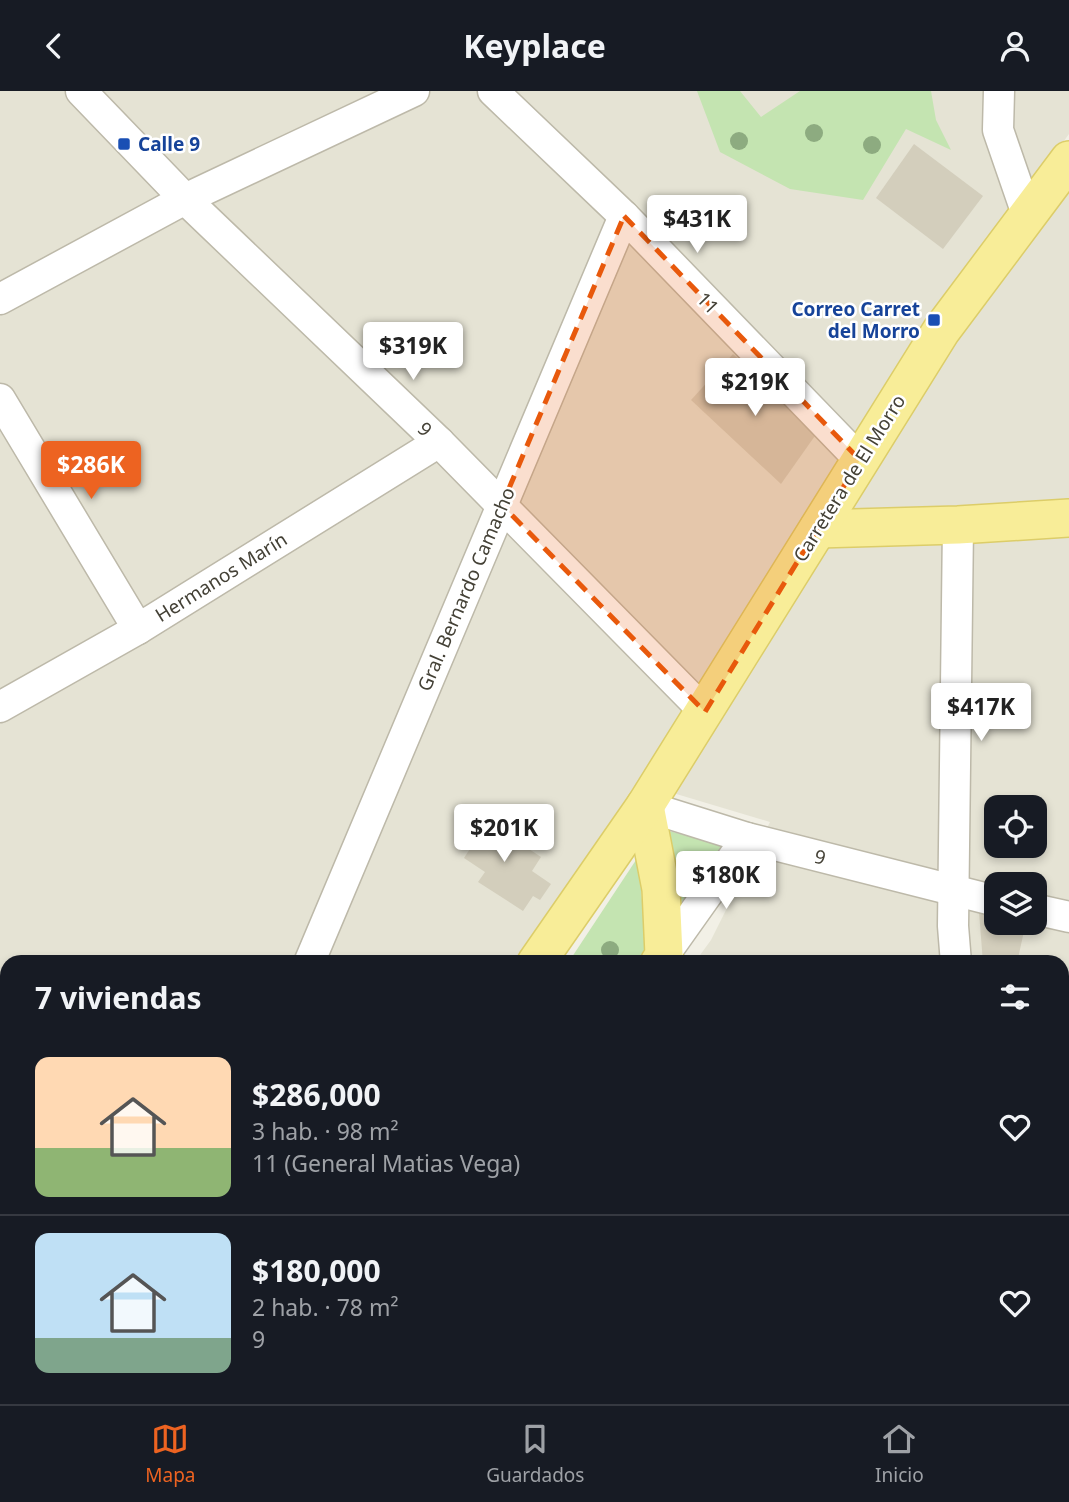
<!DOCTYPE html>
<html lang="es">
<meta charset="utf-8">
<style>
:root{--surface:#171b24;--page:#20242c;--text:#f1f3f6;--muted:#9ea1a6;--line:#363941;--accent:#ed6321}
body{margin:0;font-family:"Noto Sans",sans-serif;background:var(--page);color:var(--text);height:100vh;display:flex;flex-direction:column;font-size:26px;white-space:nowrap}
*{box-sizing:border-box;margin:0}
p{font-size:23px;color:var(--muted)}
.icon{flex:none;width:38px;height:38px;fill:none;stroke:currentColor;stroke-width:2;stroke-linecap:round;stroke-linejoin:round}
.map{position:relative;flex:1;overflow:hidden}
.drawer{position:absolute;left:0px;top:864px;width:1069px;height:450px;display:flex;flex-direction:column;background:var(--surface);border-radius:21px 21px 0 0;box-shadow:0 4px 10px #0003}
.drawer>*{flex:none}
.controls{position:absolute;left:984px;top:704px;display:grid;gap:14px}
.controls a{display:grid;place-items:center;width:63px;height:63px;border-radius:14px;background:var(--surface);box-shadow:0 4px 10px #0003;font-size:35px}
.price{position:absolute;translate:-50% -60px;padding:0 16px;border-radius:7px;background:#fff;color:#222;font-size:23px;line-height:46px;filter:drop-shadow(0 2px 4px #0008)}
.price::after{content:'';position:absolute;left:50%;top:42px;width:21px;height:16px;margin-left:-10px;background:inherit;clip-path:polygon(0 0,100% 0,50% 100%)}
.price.active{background:var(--accent);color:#fff}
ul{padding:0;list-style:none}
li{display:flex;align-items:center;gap:21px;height:175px;padding:0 35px}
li+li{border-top:2px solid var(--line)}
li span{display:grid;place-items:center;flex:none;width:196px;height:140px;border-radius:14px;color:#555}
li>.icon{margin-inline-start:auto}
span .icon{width:84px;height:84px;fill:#fffc;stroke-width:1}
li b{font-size:30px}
h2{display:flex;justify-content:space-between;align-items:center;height:84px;padding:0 35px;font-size:30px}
header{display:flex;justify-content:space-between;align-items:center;height:91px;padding:0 35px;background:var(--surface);font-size:32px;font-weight:700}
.tab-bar{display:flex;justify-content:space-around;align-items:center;height:98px;border-top:2px solid var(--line);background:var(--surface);font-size:19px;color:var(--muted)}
.tab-bar a{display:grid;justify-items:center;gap:4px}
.tab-bar .active{color:var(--accent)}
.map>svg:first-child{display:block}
.residential{fill:#e5e3d4;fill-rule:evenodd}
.industrial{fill:#e4e1db}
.green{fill:#c4e4b1}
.building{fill:#d3cebc}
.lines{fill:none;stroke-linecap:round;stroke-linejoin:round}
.minor-casing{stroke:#bdb9a9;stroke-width:33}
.major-casing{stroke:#dccd69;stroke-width:40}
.minor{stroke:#fff;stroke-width:30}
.major{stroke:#f8ed98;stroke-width:37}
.tree{fill:#8dab80}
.marked{fill:#e8590c;fill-opacity:0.2;stroke:#e8590c;stroke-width:5;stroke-dasharray:14 9;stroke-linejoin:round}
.transit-dot{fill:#1a4fb4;stroke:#fff;stroke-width:2.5}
.labels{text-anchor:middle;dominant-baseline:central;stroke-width:5;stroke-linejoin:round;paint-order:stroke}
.transit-label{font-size:19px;font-weight:bold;fill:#164399;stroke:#fff;text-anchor:start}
.street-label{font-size:19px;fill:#444136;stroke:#fff}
</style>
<header><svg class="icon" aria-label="back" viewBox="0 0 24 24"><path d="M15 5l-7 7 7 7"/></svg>Keyplace<svg class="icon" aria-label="person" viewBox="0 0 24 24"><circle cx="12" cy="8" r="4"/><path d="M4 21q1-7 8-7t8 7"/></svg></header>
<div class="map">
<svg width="1069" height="1313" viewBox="0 0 1069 1313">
<rect width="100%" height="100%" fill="#f2f0e6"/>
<g class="residential">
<polygon points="0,0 1069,0 1069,43 1009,125 529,871 7,872 7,1307 247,1307 243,1313 0,1313"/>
<polygon points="1069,91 1069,412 842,421 948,255"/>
<path d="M 1069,442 L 1069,1313 L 388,1313 L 392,1307 L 1062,1307 L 1062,872 L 695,871 L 711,849 L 770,731 L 673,702 L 827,452 ZM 996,716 L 1034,716 L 1034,754 L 996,754 ZM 996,793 L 1034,793 L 1034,831 L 996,831 Z"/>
</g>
<polygon class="industrial" points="0,1079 7,1092 7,1285 0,1282"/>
<g class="green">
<polygon points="697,0 740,0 761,26 800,0 931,0 936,29 951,59 906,38 863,109 790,98 720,61"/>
<polygon points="669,740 723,754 676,819"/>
<polygon points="638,766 647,863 641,871 568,872"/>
<polygon points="283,1307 344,1307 340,1313 280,1313"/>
</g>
<g class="building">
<polygon points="914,53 983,105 943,158 876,107"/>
<polygon points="733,263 817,342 781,393 691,309"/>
<polygon points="475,722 541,766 532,780 551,793 540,809 533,805 523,820 478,791 485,781 464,767 475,750 462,741"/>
<polygon points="978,808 996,814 996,831 1026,831 1017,872 983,872"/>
</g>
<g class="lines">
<g class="minor-casing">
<g id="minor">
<polyline points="81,0 185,108 439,351 705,621"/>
<polyline points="493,0 624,125 860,369"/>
<polyline points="999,0 998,39 1027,123"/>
<polyline points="0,208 185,108 414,0"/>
<polyline points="0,308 138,538"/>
<polyline points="0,616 138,538 439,351"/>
<polyline points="645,715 747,747 996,810"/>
<polyline points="1034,818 1069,826"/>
<polyline points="664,864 747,747"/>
<polyline points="309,872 624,125"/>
<polyline points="956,872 953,835 958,434"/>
<polyline points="0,1017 7,1030"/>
<polyline points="157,1307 162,1313"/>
<polyline points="857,1307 866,1313"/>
<polyline points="115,1313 116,1307"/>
<polyline points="728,1313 732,1307"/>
</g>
</g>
<g class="major-casing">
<g id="major">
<polyline points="818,438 958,434 1069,427"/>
<polyline points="645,715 661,798 664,864 659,872"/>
<polyline points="536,872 645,715 941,240 1069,69"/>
<polyline points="258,1313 261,1307"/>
<polyline points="359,1313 363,1307"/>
</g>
</g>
<use href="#minor" class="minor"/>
<use href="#major" class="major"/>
</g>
<g class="tree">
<circle cx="814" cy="42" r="9"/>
<circle cx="739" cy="50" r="9"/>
<circle cx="872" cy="54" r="9"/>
<circle cx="610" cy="859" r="9"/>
</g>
<path class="marked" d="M 624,125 L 860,369 L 705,621 L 502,414 Z"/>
<g class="transit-dot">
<rect x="117" y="46" width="14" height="14" rx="3.5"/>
<rect x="927" y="222" width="14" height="14" rx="3.5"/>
</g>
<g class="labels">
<g class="transit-label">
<text x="138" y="53">Calle 9</text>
<text x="920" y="218" text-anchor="end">Correo Carret<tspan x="920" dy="22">del Morro</tspan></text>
</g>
<g class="street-label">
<text transform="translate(708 212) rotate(46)">11</text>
<text transform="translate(425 338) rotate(44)">9</text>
<text transform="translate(849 387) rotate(-58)">Carretera de El Morro</text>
<text transform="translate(221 486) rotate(-32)">Hermanos Marín</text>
<text transform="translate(466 498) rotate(-67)">Gral. Bernardo Camacho</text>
<text transform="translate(820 766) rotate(15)">9</text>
</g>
</g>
</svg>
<div class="controls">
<a><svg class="icon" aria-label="locate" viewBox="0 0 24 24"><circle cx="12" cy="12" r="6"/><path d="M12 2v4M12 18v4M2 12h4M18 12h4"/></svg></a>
<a><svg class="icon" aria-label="layers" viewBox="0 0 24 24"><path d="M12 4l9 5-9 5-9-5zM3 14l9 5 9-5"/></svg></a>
</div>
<b class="price" style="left:697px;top:164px">$431K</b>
<b class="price" style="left:413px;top:291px">$319K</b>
<b class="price" style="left:755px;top:327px">$219K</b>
<b class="price active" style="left:91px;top:410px">$286K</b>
<b class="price" style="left:981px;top:652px">$417K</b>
<b class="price" style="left:504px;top:773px">$201K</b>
<b class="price" style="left:726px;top:820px">$180K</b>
<section class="drawer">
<h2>7 viviendas<svg class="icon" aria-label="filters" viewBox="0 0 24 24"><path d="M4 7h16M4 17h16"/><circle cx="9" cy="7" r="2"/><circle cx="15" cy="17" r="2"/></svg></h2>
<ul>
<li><span style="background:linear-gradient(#ffd9b3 65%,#8fb573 0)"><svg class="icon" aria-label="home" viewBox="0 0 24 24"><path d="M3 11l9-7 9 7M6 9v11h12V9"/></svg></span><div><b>$286,000</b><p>3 hab. · 98 m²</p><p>11 (General Matias Vega)</p></div><svg class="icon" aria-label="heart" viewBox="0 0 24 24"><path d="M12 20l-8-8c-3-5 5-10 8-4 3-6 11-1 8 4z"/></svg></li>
<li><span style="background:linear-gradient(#bfe0f5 75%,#7fa58c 0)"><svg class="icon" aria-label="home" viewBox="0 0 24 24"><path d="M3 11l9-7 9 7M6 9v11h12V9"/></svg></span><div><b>$180,000</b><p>2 hab. · 78 m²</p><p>9</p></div><svg class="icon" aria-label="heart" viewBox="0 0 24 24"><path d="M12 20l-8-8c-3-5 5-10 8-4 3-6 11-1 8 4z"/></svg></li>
</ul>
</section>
</div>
<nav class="tab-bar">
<a class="active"><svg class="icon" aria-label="map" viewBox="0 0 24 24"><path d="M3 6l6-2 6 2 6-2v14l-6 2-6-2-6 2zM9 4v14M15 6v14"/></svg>Mapa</a>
<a><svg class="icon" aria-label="saved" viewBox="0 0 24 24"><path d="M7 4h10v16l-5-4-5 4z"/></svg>Guardados</a>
<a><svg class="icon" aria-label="home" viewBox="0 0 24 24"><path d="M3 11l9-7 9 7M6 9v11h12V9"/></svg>Inicio</a>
</nav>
